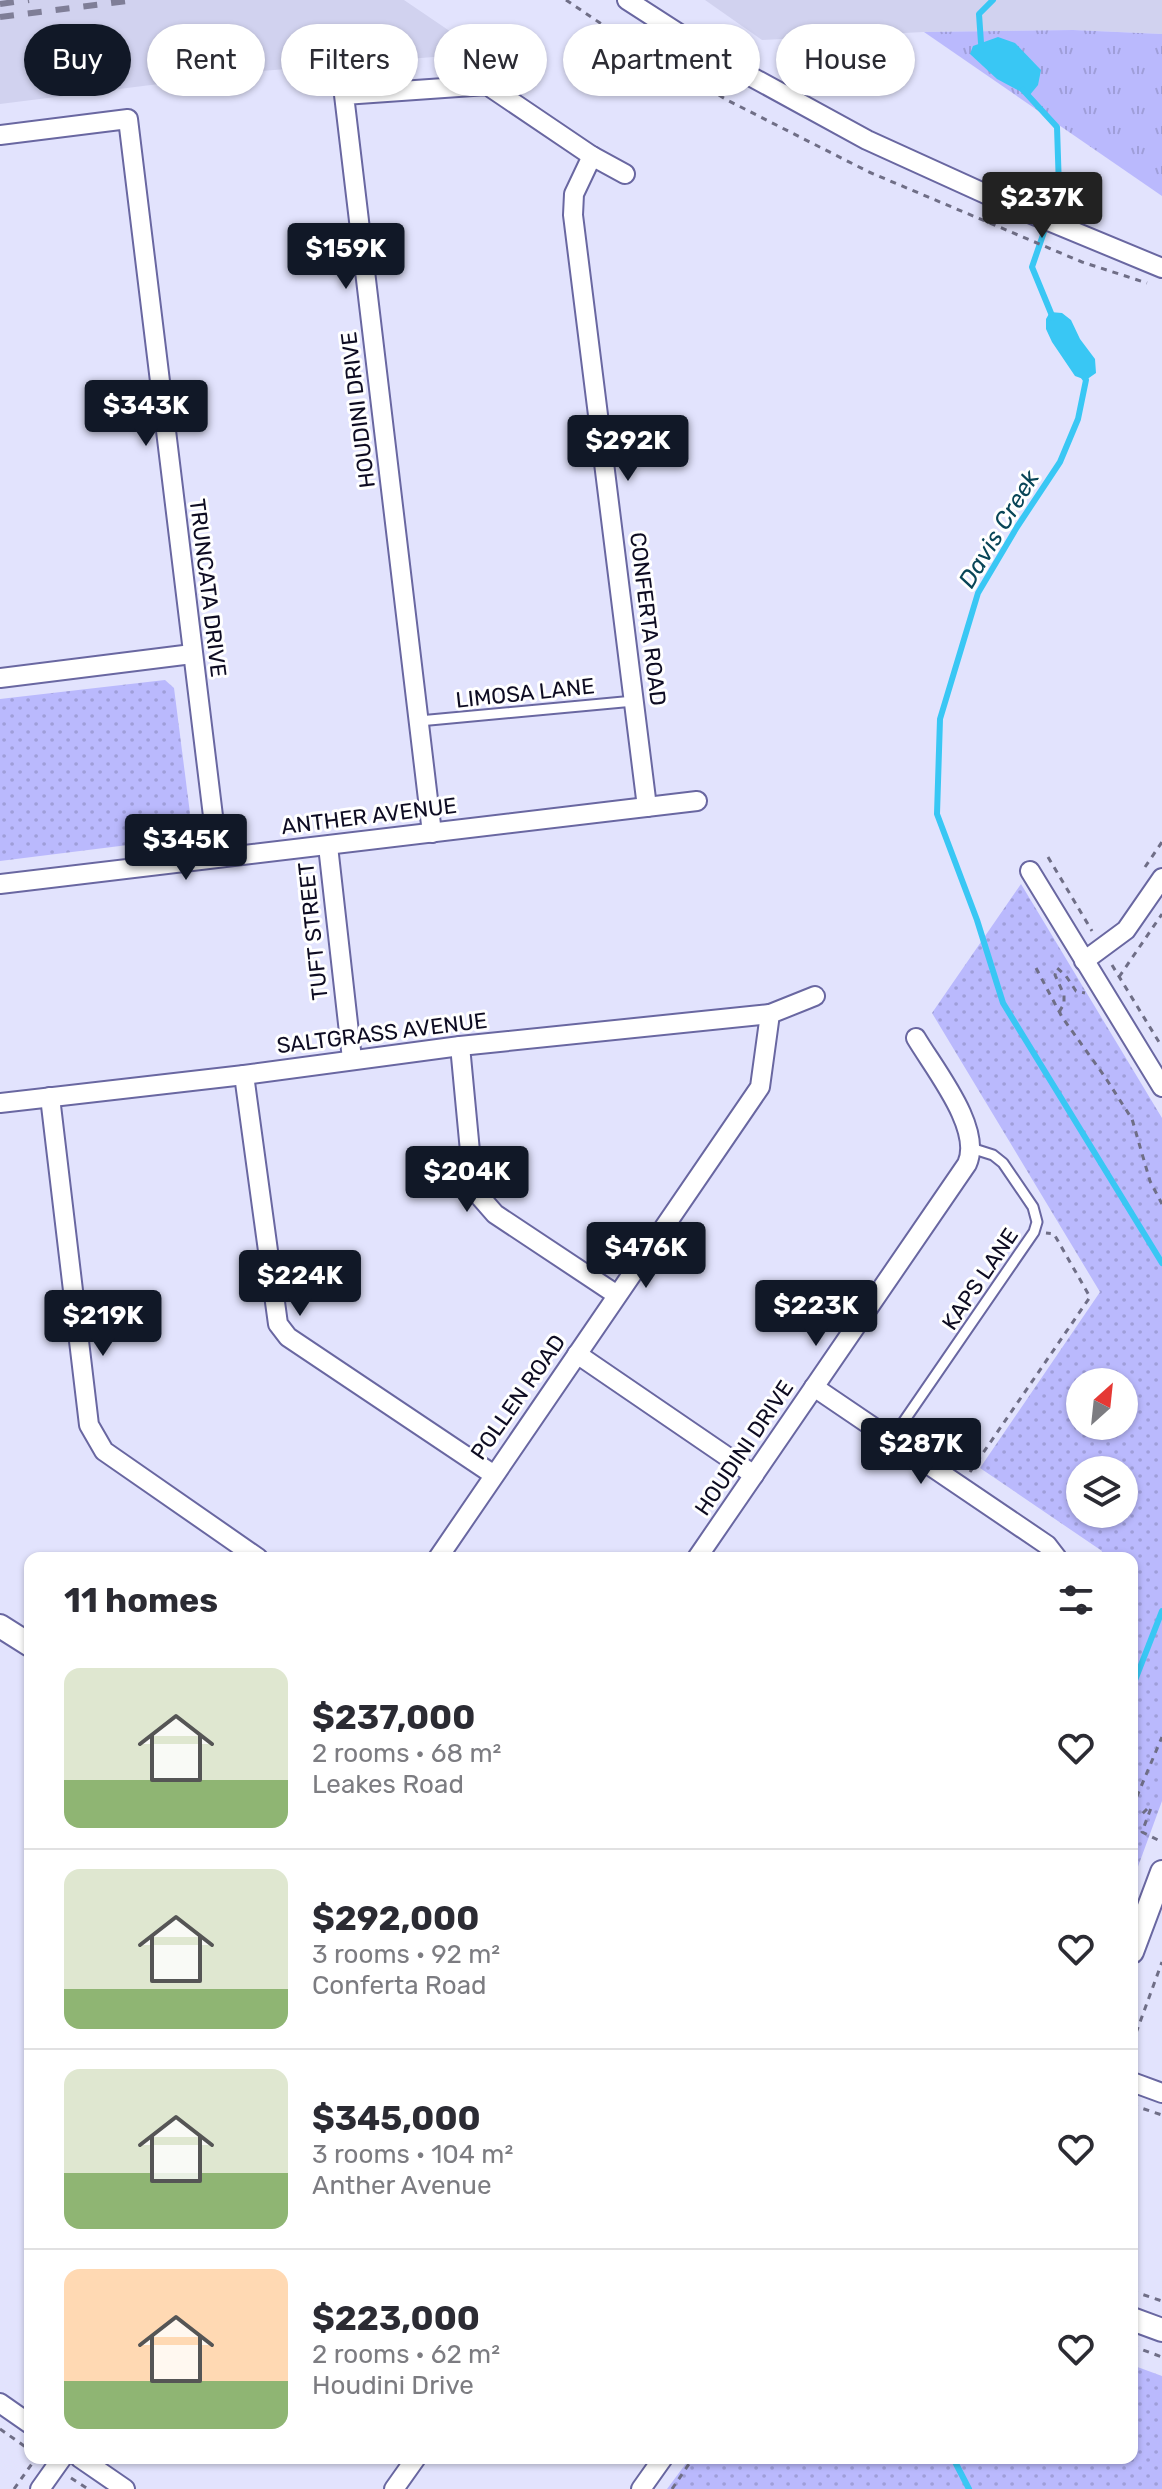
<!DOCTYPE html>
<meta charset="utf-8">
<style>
:root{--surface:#fff;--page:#f2f2f3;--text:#2b2b33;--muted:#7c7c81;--line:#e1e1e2;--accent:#111827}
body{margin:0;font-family:Rubik,sans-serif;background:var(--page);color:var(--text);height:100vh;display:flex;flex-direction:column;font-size:30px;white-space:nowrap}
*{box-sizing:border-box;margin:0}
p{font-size:26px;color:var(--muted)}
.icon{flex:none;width:44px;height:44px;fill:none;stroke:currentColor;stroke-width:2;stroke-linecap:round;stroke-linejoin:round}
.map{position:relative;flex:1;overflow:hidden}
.side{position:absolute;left:24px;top:1552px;width:1114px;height:912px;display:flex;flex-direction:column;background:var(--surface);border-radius:16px;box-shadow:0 2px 6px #0004}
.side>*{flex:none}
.banner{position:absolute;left:24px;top:24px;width:1114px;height:72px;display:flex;gap:16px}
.needle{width:52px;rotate:27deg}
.buttons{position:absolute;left:1066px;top:1368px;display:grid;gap:16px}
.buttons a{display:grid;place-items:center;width:72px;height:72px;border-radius:50%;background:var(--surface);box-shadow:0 2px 6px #0004;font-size:40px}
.price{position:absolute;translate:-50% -68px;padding:0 18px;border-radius:8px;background:var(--accent);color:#fff;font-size:26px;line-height:52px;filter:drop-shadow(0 2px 4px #0008)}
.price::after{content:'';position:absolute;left:50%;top:48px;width:24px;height:18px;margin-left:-12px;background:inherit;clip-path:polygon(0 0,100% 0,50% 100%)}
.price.on{background:#222;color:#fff}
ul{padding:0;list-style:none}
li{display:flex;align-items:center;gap:24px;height:200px;padding:0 40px}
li+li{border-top:2px solid var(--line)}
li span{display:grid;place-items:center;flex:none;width:224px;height:160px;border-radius:16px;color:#555}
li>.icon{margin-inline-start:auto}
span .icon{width:96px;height:96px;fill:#fffc;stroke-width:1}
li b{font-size:34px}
h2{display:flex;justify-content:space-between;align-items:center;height:96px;padding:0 40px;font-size:34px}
.tag{padding:0 28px;border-radius:36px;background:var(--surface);box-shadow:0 2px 6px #0004;font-size:28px;line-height:72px}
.tag.on{background:var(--accent);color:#fff}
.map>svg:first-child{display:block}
.built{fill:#d1d2ef}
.grass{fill:url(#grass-tufts)}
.park{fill:url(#park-dots);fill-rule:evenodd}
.water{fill:#39c7f4}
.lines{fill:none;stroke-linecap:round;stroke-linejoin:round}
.stream{stroke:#39c7f4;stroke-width:6}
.service-casing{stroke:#6967a1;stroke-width:13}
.minor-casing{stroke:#6967a1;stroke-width:22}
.tertiary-casing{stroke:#6967a1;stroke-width:26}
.path{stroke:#6f6e86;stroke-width:3;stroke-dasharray:6 6;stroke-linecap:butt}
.service{stroke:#fff;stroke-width:9}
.minor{stroke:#fff;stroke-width:18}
.tertiary{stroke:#fff;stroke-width:22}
.rail{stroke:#7f7e97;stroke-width:6;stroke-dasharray:14 14;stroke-linecap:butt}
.labels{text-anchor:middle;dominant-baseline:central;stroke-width:6;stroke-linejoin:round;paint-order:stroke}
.street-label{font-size:22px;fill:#0e0c22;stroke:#fff}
.water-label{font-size:24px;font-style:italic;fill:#084557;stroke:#fff}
</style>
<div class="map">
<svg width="1162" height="2489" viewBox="0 0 1162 2489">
<defs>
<pattern id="grass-tufts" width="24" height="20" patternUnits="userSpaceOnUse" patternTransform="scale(2)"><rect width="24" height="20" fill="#bab9fd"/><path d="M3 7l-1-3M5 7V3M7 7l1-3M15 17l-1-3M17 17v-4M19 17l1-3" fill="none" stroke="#9f9ed9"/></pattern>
<pattern id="park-dots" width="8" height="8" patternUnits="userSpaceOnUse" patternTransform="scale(2)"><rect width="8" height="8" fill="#bab9fd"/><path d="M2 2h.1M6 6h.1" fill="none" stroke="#9f9ed9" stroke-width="1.8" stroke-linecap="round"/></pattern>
</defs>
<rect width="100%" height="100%" fill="#e2e3fd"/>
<g class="built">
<polygon points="0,0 404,0 482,53 262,71 0,104"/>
<polygon points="705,0 1162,0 1162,34 1073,30 924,32 762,40"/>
</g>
<polygon class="grass" points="1073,30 1162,34 1162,196 924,32"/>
<g class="park">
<polygon points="165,680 174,688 192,829 184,838 0,861 0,699"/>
<path d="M 1021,884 L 1162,1118 L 1162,1801 L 1132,1883 L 1132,1558 L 1100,1558 L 1102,1551 L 980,1468 L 1100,1292 L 932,1013 ZM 1124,1382 L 1124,1426 L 1080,1426 L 1080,1382 ZM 1124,1470 L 1124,1514 L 1080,1514 L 1080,1470 Z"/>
<polygon points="1132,2365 1162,2376 1162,2489 667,2489 690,2458 1132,2458"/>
</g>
<g class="water">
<polygon points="998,37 1015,43 1041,70 1038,85 1029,96 997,79 970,54 973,46"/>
<polygon points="1050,312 1062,313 1071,320 1080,339 1095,359 1096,373 1086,380 1075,376 1052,342 1046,329 1046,319"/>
</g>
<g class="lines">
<g class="stream">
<polyline points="984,46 981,43 979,14 993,0"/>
<polyline points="1023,90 1057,127 1059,188 1032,267 1053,318"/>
<polyline points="1082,374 1086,380 1078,419 1060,462 1017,527 978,593 940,719 937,814 977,920 1003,1003 1162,1263"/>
<polyline points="1132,1688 1162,1611"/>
<polyline points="953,2458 969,2489"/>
</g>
<g class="service-casing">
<g id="service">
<polyline points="419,721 634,701"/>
<polyline points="891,1440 1034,1232 1037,1222 1033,1207 1003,1163 993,1155 971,1148"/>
</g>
</g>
<g class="minor-casing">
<g id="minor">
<polyline points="627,0 717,58 867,140 1010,205 1162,268"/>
<polyline points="0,135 128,119 218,857"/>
<polyline points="592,156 574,194 573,215 647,807"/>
<polyline points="602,448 642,443"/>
<polyline points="0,678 192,654"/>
<polyline points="432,833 344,95 487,85 592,156 625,174"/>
<polyline points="328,846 352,1059"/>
<polyline points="1030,871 1162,1087"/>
<polyline points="0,884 697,801"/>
<polyline points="1084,961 1126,930 1162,878"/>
<polyline points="460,1046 473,1183 481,1198 495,1214 617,1295"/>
<polyline points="244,1075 278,1324 288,1337 494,1475"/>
<polyline points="50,1097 89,1425 104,1451 258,1558"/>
<polyline points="0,1103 244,1075 460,1046 770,1014"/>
<polyline points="577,1354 754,1475"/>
<polyline points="814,1387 1047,1545 1057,1558"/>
<polyline points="438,1558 760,1087 770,1014 815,996"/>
<path d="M 697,1558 L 967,1164 C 983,1129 935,1070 916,1038"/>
<polyline points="1132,2082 1162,2093"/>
<polyline points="0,2403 30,2424"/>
<polyline points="80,2458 125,2489"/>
<polyline points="40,2489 62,2458"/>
<polyline points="394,2489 416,2458"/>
<polyline points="641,2489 663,2458"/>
</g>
</g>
<g class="tertiary-casing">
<g id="tertiary">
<polyline points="0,1626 30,1645"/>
<polyline points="1132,1952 1162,1872"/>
<polyline points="1132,2319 1162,2330"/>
</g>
</g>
<g class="path">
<polyline points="566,0 609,29 727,100 869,172 1082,262 1147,283"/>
<polyline points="1048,857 1092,931"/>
<polyline points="1145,867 1162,842"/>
<polyline points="1112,965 1162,1047"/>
<polyline points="1036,968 1062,1017 1105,1077 1132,1119 1150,1181 1162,1204"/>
<polyline points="1119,977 1162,914"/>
<polyline points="1059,1012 1064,1004 1064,995 1055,975 1057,968 1066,976 1076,991 1085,993"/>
<polyline points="970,1472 1090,1297 1054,1234 1046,1233"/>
<polyline points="1132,1808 1162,1737"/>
<polyline points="1132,1815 1140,1816 1149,1807 1151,1808 1142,1832 1162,1842"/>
<polyline points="1132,2044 1162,1962"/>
<polyline points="1132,2105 1162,2115"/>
<polyline points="1132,2291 1162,2301"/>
<polyline points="1132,2346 1162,2357"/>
<polyline points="0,2429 30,2450"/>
<polyline points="71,2478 88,2489"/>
<polyline points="14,2489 36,2458"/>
<polyline points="672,2489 693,2458"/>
</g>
<use href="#service" class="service"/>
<use href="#minor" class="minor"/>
<use href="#tertiary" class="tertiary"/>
<g class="rail">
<polyline points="0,4 29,0"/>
<polyline points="0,17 135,0"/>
</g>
</g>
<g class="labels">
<g class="street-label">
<text transform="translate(358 410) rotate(-97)">HOUDINI DRIVE</text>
<text transform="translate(208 588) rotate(83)">TRUNCATA DRIVE</text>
<text transform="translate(648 619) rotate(83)">CONFERTA ROAD</text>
<text transform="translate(525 693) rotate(-6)">LIMOSA LANE</text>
<text transform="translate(369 816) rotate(-7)">ANTHER AVENUE</text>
<text transform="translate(313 931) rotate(-96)">TUFT STREET</text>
<text transform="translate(382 1033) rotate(-7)">SALTGRASS AVENUE</text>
<text transform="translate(980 1279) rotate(-56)">KAPS LANE</text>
<text transform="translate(518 1397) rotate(-55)">POLLEN ROAD</text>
<text transform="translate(744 1448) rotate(-56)">HOUDINI DRIVE</text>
</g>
<g class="water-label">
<text transform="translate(999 529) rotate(-59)">Davis Creek</text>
</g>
</g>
</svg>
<div class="buttons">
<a><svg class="needle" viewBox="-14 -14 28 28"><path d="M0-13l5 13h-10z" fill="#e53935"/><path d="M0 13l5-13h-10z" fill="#7c7c81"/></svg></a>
<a><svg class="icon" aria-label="layers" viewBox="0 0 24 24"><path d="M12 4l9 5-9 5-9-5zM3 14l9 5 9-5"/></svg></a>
</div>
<b class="price on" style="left:1042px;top:240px">$237K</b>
<b class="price" style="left:346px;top:291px">$159K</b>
<b class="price" style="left:146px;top:448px">$343K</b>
<b class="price" style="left:628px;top:483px">$292K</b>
<b class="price" style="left:186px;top:882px">$345K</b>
<b class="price" style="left:467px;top:1214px">$204K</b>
<b class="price" style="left:646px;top:1290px">$476K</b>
<b class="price" style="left:300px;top:1318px">$224K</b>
<b class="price" style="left:816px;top:1348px">$223K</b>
<b class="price" style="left:103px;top:1358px">$219K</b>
<b class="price" style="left:921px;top:1486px">$287K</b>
<div class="banner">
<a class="tag on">Buy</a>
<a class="tag">Rent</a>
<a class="tag">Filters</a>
<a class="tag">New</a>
<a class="tag">Apartment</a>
<a class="tag">House</a>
</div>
<section class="side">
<h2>11 homes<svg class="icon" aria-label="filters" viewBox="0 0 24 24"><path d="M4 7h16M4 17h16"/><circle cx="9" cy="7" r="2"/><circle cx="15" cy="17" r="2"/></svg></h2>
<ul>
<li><span style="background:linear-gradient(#dfe7d0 70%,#8fb573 0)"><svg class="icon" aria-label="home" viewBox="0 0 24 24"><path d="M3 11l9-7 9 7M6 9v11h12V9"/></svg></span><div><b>$237,000</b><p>2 rooms · 68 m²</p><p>Leakes Road</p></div><svg class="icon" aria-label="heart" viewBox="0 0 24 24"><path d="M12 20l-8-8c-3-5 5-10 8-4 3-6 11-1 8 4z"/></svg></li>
<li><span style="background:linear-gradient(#dfe7d0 75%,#8fb573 0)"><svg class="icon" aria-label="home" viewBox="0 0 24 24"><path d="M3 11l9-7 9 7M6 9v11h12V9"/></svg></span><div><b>$292,000</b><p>3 rooms · 92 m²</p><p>Conferta Road</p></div><svg class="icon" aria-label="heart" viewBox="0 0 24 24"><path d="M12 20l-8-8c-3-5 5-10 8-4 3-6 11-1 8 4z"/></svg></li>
<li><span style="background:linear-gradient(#dfe7d0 65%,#8fb573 0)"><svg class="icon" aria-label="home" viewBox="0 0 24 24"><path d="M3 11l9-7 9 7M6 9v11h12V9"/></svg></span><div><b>$345,000</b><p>3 rooms · 104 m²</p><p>Anther Avenue</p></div><svg class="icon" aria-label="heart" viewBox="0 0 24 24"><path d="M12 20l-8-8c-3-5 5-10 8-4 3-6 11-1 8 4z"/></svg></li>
<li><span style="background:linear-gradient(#ffd9b3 70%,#8fb573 0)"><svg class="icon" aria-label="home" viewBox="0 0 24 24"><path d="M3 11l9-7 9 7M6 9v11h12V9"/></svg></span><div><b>$223,000</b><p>2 rooms · 62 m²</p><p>Houdini Drive</p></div><svg class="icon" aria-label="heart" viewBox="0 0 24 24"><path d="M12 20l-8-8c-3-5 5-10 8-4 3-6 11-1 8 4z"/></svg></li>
</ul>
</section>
</div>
